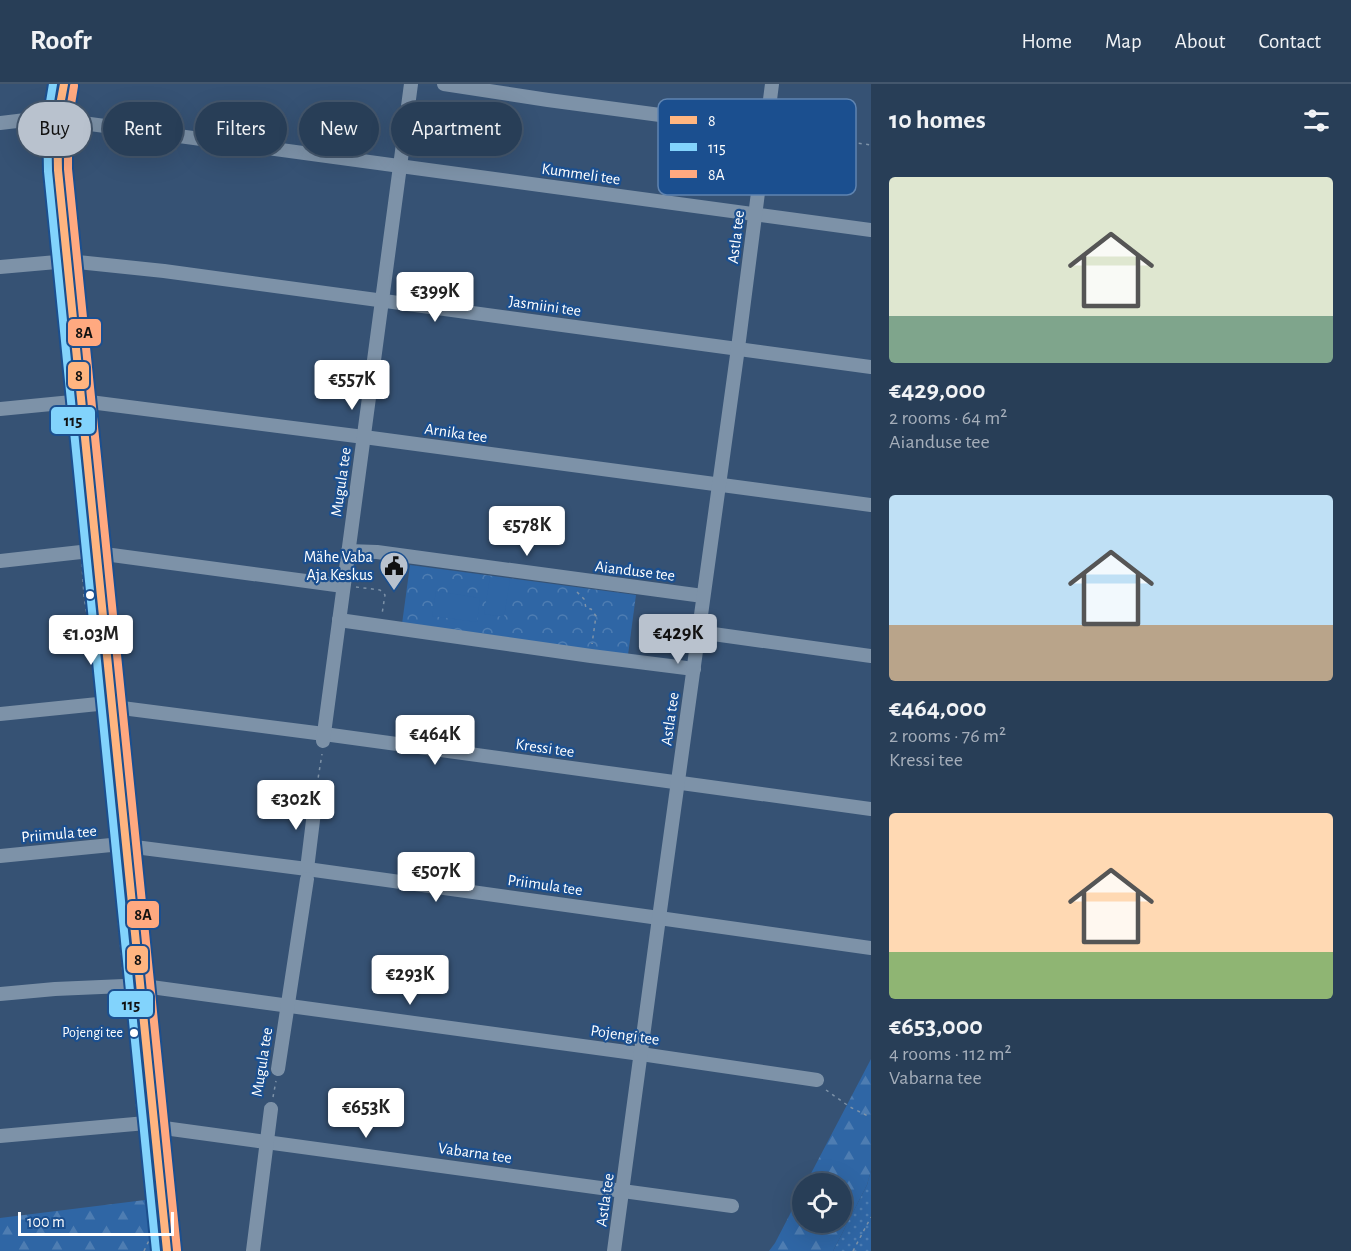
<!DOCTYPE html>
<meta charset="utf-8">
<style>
:root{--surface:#283e57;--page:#30455d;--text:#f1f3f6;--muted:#a5aeba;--line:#44576d;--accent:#b9c2ce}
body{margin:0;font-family:"Alegreya Sans",sans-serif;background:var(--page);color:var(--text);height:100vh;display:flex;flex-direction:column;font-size:22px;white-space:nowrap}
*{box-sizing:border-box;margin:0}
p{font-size:20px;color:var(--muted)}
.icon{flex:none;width:33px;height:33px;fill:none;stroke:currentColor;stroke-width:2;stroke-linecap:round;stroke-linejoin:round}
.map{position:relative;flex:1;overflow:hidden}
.side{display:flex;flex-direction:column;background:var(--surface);width:480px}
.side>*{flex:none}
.guide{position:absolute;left:18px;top:18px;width:570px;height:54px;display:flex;gap:12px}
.controls{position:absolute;left:792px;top:1089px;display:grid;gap:12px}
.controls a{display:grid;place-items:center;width:60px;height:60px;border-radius:50%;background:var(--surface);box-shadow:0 6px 24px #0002,0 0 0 2px var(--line);font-size:30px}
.scale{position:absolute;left:18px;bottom:15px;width:156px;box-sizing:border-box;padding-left:6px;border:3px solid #fff;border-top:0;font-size:16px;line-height:21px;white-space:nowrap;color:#fff;-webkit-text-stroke:4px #1b4f8f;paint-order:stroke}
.price{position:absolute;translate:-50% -51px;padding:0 14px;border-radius:6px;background:#fff;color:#222;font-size:20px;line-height:39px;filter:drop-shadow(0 2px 3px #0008)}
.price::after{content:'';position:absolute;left:50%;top:36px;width:18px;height:14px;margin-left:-9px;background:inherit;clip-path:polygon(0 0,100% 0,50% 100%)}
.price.active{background:var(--accent);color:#111}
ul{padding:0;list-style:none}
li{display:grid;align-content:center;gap:12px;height:318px;padding:0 18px}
li span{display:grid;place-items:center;height:186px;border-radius:6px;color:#555}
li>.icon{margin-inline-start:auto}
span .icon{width:108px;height:108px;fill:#fffc;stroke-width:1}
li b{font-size:26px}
h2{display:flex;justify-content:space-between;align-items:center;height:72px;padding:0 18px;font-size:26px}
.chip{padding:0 21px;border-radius:27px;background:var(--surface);box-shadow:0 6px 24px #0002,0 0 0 2px var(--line);font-size:21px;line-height:54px}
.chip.active{background:var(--accent);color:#111}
header{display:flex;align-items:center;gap:36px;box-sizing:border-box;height:84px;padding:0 30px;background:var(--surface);border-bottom:2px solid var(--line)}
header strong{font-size:28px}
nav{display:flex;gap:33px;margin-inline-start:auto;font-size:21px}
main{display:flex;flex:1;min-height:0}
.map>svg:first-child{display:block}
.grass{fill:url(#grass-dots)}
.forest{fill:url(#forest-firs)}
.park{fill:url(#park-crowns)}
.pitch{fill:#2f66a5}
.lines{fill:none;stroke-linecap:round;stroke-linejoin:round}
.path{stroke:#7d92a8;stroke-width:1.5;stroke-dasharray:3 4.5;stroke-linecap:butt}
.minor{stroke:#7d92a8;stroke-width:14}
.major{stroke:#7d8ea7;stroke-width:18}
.bus-1-casing{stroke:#1b4f8f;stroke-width:12}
.bus-2-casing{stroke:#1b4f8f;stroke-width:12}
.bus-3-casing{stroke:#1b4f8f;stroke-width:12}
.bus-1{stroke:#ffb580;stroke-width:8}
.bus-2{stroke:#82d3fc;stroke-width:8}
.bus-3{stroke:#ffa980;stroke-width:8}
.bus-dot{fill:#fff;stroke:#1b4f8f;stroke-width:2}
.labels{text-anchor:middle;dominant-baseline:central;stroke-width:4.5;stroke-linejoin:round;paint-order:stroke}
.bus-label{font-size:14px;fill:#fff;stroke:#1b4f8f;text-anchor:end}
.street-label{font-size:16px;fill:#fff;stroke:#1b4f8f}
.poi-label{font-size:16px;fill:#fff;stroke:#1b4f8f;text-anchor:end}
.key{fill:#1b4f8f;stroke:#5f84b1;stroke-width:1.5}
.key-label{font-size:16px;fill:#fff}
.line-badge{stroke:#1b4f8f;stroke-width:2}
.pale-badge-label{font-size:16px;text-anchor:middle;font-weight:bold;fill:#111}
</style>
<header>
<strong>Roofr</strong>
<nav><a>Home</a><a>Map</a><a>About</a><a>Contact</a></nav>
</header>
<main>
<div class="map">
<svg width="871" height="1167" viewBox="0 0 871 1167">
<defs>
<pattern id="grass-dots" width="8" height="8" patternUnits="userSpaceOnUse" patternTransform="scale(1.5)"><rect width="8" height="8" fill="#2f66a5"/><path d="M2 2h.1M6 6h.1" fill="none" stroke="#4e7db2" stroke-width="1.8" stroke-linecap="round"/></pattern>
<pattern id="forest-firs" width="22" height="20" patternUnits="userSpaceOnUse" patternTransform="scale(1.5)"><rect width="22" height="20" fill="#2f66a5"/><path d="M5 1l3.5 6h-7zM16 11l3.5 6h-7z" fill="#4e7db2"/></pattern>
<pattern id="park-crowns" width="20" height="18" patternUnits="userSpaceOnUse" patternTransform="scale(1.5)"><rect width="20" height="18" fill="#2f66a5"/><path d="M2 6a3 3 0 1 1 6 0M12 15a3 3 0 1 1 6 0" fill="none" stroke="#4e7db2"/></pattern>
</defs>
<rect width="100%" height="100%" fill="#365274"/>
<g class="grass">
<polygon points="128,837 131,894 125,897 121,838"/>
<polygon points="141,1042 146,1044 161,1167 146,1167 152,1154 155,1141"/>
<polygon points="871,1086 871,1167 833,1167 867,1101"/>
</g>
<g class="forest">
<polygon points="871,975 871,1086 867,1101 833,1167 769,1167 775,1159 802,1107 802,1138 842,1138 842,1100 806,1099"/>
<polygon points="145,1116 152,1167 0,1167 0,1134"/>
</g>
<polygon class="park" points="410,481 636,511 628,571 402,540"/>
<g class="pitch">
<polygon points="490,493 510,496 504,533 484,530"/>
<polygon points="436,507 480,514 477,538 432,532"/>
</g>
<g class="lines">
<g class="path">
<polyline points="688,35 755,45"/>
<polyline points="777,48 871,61"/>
<polyline points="82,480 84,512 88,537"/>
<polyline points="356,503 380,506 385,511 382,530"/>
<polyline points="577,508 584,515 586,524 591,525 596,532 592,560"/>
<polyline points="317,701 322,670"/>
<polyline points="115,801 123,889"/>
<polyline points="134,990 137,1027"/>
<polyline points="826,1006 850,1023 868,1032 871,1032"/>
<polyline points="273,1013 276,997"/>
<polyline points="144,1167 151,1152"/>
<polyline points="853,1167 871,1133"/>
</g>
<g class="minor">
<polyline points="444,0 548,16 675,33"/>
<polyline points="0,39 34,35 68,37 871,146"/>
<polyline points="0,183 68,177 164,187 871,283"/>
<polyline points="0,325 82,317 364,353 871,421"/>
<polyline points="348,467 377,468 703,512"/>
<polyline points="0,477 81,468 97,469 343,502"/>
<polyline points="339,536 591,572 694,585"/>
<polyline points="699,548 871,572"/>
<polyline points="0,630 98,620 113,620 122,624 324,650 871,725"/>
<polyline points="323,657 411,0"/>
<polyline points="0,772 111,761 127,762 307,785 659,834 871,864"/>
<polyline points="307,785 316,712"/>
<polyline points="0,910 55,905 124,902 151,903 641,970 817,996"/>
<polyline points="278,985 307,795"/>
<polyline points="0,1052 146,1039 164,1044 732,1122"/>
<polyline points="253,1167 271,1025"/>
<polyline points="614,1167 659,834 738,264 772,0"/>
</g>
<polyline class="major" points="64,0 57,37 58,86 167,1167"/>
<g class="bus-1-casing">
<polyline id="bus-1" points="64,0 57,37 58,86 167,1167"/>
</g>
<g class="bus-2-casing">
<polyline id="bus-2" points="53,0 47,36 48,87 156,1167"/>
</g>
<g class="bus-3-casing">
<polyline id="bus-3" points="74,2 68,38 68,85 177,1166"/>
</g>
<use href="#bus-1" class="bus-1"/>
<use href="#bus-2" class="bus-2"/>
<use href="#bus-3" class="bus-3"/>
</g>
<defs>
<g id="civic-pin" transform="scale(1.5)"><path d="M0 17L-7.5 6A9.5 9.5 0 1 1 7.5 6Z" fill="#b9c2ce" stroke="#1b4f8f"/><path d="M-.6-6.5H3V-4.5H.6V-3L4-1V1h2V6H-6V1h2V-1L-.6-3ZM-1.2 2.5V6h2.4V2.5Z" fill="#111"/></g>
</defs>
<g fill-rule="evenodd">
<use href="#civic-pin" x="394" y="482"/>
</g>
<g class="bus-dot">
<circle cx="90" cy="511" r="5"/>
<circle cx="134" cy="949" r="5"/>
</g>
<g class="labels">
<g class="bus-label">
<text x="123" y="949">Pojengi tee</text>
</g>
<g class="street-label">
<text transform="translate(581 90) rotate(8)">Kummeli tee</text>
<text transform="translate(736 153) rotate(-83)">Astla tee</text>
<text transform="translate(545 222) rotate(8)">Jasmiini tee</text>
<text transform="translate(456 349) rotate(8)">Arnika tee</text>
<text transform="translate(341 398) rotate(-82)">Mugula tee</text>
<text transform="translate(635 487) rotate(7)">Aianduse tee</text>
<text transform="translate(670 635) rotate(-82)">Astla tee</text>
<text transform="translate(545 664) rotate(8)">Kressi tee</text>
<text transform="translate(59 750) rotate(-5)">Priimula tee</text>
<text transform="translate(545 801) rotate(8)">Priimula tee</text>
<text transform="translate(625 951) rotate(8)">Pojengi tee</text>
<text transform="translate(262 978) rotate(-81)">Mugula tee</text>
<text transform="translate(475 1069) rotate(8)">Vabarna tee</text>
<text transform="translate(605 1116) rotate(-82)">Astla tee</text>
</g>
<g class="poi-label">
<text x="373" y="473">Mähe Vaba<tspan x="373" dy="18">Aja Keskus</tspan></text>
</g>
</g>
<rect x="658" y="15" width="198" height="96" rx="9" class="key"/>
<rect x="670" y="32" width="27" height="8" fill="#ffb580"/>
<rect x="670" y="59" width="27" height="8" fill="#82d3fc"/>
<rect x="670" y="86" width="27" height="8" fill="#ffa980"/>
<g class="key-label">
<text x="708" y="42">8</text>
<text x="708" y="69">115</text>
<text x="708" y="96">8A</text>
</g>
<g class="line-badge">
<rect x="67" y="234" width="35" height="29" rx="6" fill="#ffa980"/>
<rect x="67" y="277" width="23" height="29" rx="6" fill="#ffb580"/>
<rect x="50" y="322" width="46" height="29" rx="6" fill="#82d3fc"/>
<rect x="126" y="816" width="34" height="29" rx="6" fill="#ffa980"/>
<rect x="126" y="861" width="23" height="29" rx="6" fill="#ffb580"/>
<rect x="108" y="906" width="46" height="28" rx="6" fill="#82d3fc"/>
</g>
<g class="pale-badge-label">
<text x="84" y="254">8A</text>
<text x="79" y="297">8</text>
<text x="73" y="342">115</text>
<text x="143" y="836">8A</text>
<text x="138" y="881">8</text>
<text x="131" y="926">115</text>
</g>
</svg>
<div class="controls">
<a><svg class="icon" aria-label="locate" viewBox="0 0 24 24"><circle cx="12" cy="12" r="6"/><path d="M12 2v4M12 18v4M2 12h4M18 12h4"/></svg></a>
</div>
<div class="scale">100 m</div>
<b class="price" style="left:435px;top:239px">€399K</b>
<b class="price" style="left:352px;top:327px">€557K</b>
<b class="price" style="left:527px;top:473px">€578K</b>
<b class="price active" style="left:678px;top:581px">€429K</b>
<b class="price" style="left:91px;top:582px">€1.03M</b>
<b class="price" style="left:435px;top:682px">€464K</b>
<b class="price" style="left:296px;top:747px">€302K</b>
<b class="price" style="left:436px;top:819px">€507K</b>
<b class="price" style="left:410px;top:922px">€293K</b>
<b class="price" style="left:366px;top:1055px">€653K</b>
<div class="guide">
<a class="chip active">Buy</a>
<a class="chip">Rent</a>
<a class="chip">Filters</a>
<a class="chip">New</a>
<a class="chip">Apartment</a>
</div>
</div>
<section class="side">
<h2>10 homes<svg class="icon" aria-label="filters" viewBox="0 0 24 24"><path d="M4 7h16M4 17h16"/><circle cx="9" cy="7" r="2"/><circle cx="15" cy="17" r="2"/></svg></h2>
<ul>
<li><span style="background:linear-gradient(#dfe7d0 75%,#7fa58c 0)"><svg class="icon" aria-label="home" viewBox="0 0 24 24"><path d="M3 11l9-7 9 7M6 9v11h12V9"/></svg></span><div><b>€429,000</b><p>2 rooms · 64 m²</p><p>Aianduse tee</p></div></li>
<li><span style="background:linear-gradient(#bfe0f5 70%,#b9a48a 0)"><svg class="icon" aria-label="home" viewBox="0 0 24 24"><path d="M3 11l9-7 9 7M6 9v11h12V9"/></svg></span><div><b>€464,000</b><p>2 rooms · 76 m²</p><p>Kressi tee</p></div></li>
<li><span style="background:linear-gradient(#ffd9b3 75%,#8fb573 0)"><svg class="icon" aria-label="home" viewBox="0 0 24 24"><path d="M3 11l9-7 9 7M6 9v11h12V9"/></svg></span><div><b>€653,000</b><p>4 rooms · 112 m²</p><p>Vabarna tee</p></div></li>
</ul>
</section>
</main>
